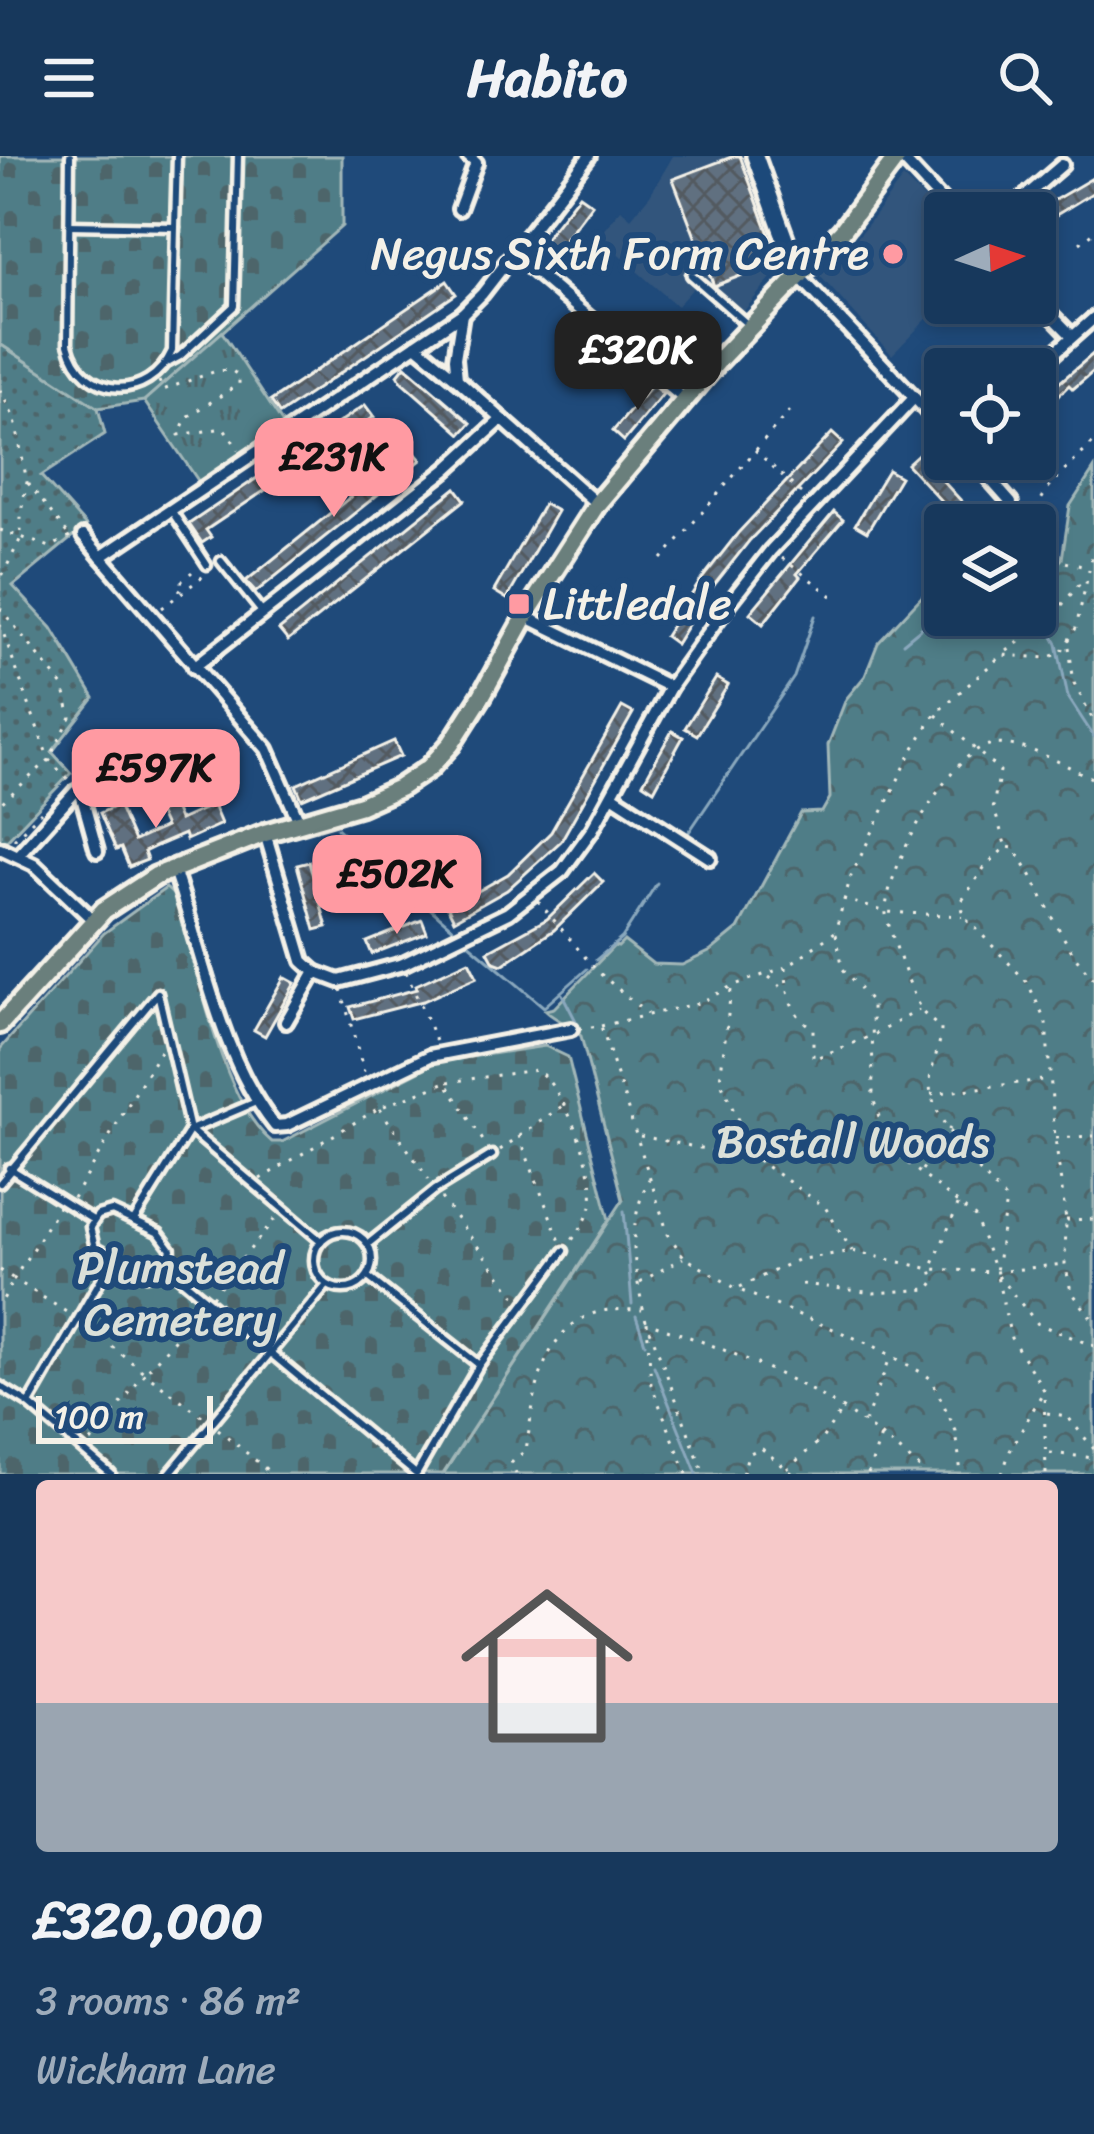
<!DOCTYPE html>
<meta charset="utf-8">
<style>
:root{--surface:#17385c;--page:#244365;--text:#f1f3f6;--muted:#9eacbb;--line:#365272;--accent:#ff9aa2}
body{margin:0;font-family:Sriracha,sans-serif;background:var(--page);color:var(--text);height:100vh;display:flex;flex-direction:column;font-size:45px;white-space:nowrap}
*{box-sizing:border-box;margin:0}
p{font-size:39px;color:var(--muted)}
.icon{flex:none;width:66px;height:66px;fill:none;stroke:currentColor;stroke-width:2;stroke-linecap:round;stroke-linejoin:round}
.map{position:relative;height:1318px;overflow:hidden}
.details{display:flex;flex-direction:column;background:var(--surface);flex:1}
.details>*{flex:none}
.needle{width:78px;rotate:87deg}
.buttons{position:absolute;left:924px;top:36px;display:grid;gap:24px}
.buttons a{display:grid;place-items:center;width:132px;height:132px;border-radius:12px;background:var(--surface);box-shadow:0 6px 18px #0003,0 0 0 3px var(--line);font-size:60px}
.scale{position:absolute;left:36px;bottom:30px;width:177px;box-sizing:border-box;padding-left:12px;border:6px solid #f4f1e8;border-top:0;font-size:33px;line-height:42px;white-space:nowrap;color:#f4f1e8;-webkit-text-stroke:9px #1f4a7a;paint-order:stroke}
.price{position:absolute;translate:-50% -102px;padding:0 27px;border-radius:24px;background:var(--accent);color:#111;font-size:39px;line-height:78px;filter:drop-shadow(0 3px 6px #0008)}
.price::after{content:'';position:absolute;left:50%;top:72px;width:36px;height:27px;margin-left:-18px;background:inherit;clip-path:polygon(0 0,100% 0,50% 100%)}
.price.current{background:#222;color:#fff}
ul{padding:0;list-style:none}
li{display:grid;align-content:center;gap:24px;height:636px;padding:0 36px}
li+li{border-top:3px solid var(--line)}
li span{display:grid;place-items:center;height:372px;border-radius:12px;color:#555}
li>.icon{margin-inline-start:auto}
span .icon{width:216px;height:216px;fill:#fffc;stroke-width:1}
li b{font-size:51px}
header{display:flex;justify-content:space-between;align-items:center;height:156px;padding:0 36px;background:var(--surface);font-size:54px;font-weight:700}
.map>svg:first-child{display:block}
.built{fill:#32557c}
.grass{fill:url(#grass-dots);stroke:#a2b7b8;stroke-width:3}
.forest{fill:url(#forest-crowns);stroke:#a2b7b8;stroke-width:3}
.cemetery{fill:url(#cemetery-stones);stroke:#a2b7b8;stroke-width:3}
.park{fill:url(#park-tufts);stroke:#a2b7b8;stroke-width:3}
.lines{fill:none;stroke-linecap:round;stroke-linejoin:round}
.stream{stroke:#8aa8bd;stroke-width:3}
.building{fill:url(#building-cross-hatch);stroke:#f4f1e8;stroke-width:3}
.lane-casing{stroke:#f4f1e8;stroke-width:15}
.street-casing{stroke:#f4f1e8;stroke-width:20}
.secondary-casing{stroke:#f4f1e8;stroke-width:24}
.primary-casing{stroke:#f4f1e8;stroke-width:26}
.path{stroke:#f4f1e8;stroke-width:3;stroke-dasharray:3 9;stroke-linecap:butt}
.lane{stroke:#1f4a7a;stroke-width:6}
.street{stroke:#1f4a7a;stroke-width:10}
.secondary{stroke:#1f4a7a;stroke-width:15}
.primary{stroke:#6b7f7c;stroke-width:16}
.poi-dot{fill:#ff9aa2;stroke:#1f4a7a;stroke-width:4.5}
.labels{text-anchor:middle;dominant-baseline:central;stroke-width:12;stroke-linejoin:round;paint-order:stroke}
.poi-label{font-size:45px;fill:#f4f1e8;stroke:#1f4a7a;text-anchor:end}
.park-label{font-size:45px;fill:#dbe0d9;stroke:#1f4a7a}
</style>
<header><svg class="icon" aria-label="menu" viewBox="0 0 24 24"><path d="M4 6h16M4 12h16M4 18h16"/></svg>Habito<svg class="icon" aria-label="search" viewBox="0 0 24 24"><circle cx="10" cy="10" r="6"/><path d="M15 15l6 6"/></svg></header>
<div class="map">
<svg width="1094" height="1318" viewBox="0 0 1094 1318">
<defs>
<pattern id="grass-dots" width="8" height="8" patternUnits="userSpaceOnUse" patternTransform="scale(3)"><rect width="8" height="8" fill="#507d87"/><path d="M2 2h.1M6 6h.1" fill="none" stroke="#4d656a" stroke-width="1.8" stroke-linecap="round"/></pattern>
<pattern id="forest-crowns" width="20" height="18" patternUnits="userSpaceOnUse" patternTransform="scale(3)"><rect width="20" height="18" fill="#507d87"/><path d="M2 6a3 3 0 1 1 6 0M12 15a3 3 0 1 1 6 0" fill="none" stroke="#4d656a"/></pattern>
<pattern id="cemetery-stones" width="16" height="16" patternUnits="userSpaceOnUse" patternTransform="scale(3)"><rect width="16" height="16" fill="#507d87"/><path d="M2 7V4a2 2 0 0 1 4 0v3zM10 15v-3a2 2 0 0 1 4 0v3z" fill="#4d656a"/></pattern>
<pattern id="park-tufts" width="24" height="20" patternUnits="userSpaceOnUse" patternTransform="scale(3)"><rect width="24" height="20" fill="#507d87"/><path d="M3 7l-1-3M5 7V3M7 7l1-3M15 17l-1-3M17 17v-4M19 17l1-3" fill="none" stroke="#4d656a"/></pattern>
<pattern id="building-cross-hatch" width="8" height="8" patternUnits="userSpaceOnUse" patternTransform="scale(3)"><rect width="8" height="8" fill="#607080"/><path d="M0 0l8 8M0 8l8-8" fill="none" stroke="#535a60"/></pattern>
</defs>
<rect width="100%" height="100%" fill="#1f4a7a"/>
<filter id="ink" filterUnits="userSpaceOnUse"><feTurbulence type="fractalNoise" baseFrequency=".00833" numOctaves="2"/><feDisplacementMap in="SourceGraphic" scale="24" xChannelSelector="R" yChannelSelector="G"/><feConvolveMatrix kernelMatrix="1 2 1 2 8 2 1 2 1" color-interpolation-filters="sRGB"/></filter>
<g filter="url(#ink)">
<g class="built">
<polygon points="673,0 745,0 783,107 735,166 695,130 677,150 598,81 621,53 631,62 650,39"/>
<polygon points="903,22 945,63 945,144 892,199 820,120 862,76"/>
</g>
<polygon class="grass" points="0,188 98,252 105,278 41,320 86,370 13,430 52,472 94,542 52,596 71,617 5,686 0,685"/>
<path class="forest" d="M 1094,313 L 1094,1318 L 443,1318 L 623,1044 L 581,880 C 570,869 549,860 545,854 L 554,852 L 614,790 L 618,791 L 624,785 L 653,808 L 682,809 L 711,795 L 738,773 L 801,657 L 822,656 L 830,642 L 828,589 L 846,543 L 865,520 L 878,487 L 945,416 L 945,459 L 1035,459 L 1035,401 L 1056,409 L 1062,403 L 1070,350 Z"/>
<g class="cemetery">
<polygon points="0,0 342,0 342,70 144,245 98,252 0,188"/>
<path d="M 166,732 L 178,743 C 197,809 220,943 272,986 L 282,986 L 437,906 L 545,890 L 568,901 L 609,1064 L 443,1318 L 0,1318 L 0,893 L 104,777 Z"/>
</g>
<polygon class="park" points="222,176 283,268 199,326 144,245"/>
<g class="lines">
<g class="stream">
<polyline points="1035,448 1057,488 1068,541 1094,581"/>
<polyline points="903,487 925,469 945,443"/>
<polyline points="337,672 456,775"/>
<polyline points="689,676 794,521 815,460"/>
<polyline points="467,786 544,851 587,813"/>
<polyline points="596,804 622,782 657,727"/>
<polyline points="562,838 577,867"/>
<polyline points="624,1055 632,1148"/>
<polyline points="636,1160 645,1187"/>
<polyline points="654,1210 697,1318"/>
</g>
</g>
<g class="building">
<polygon points="734,0 740,0 779,105 714,130 673,23"/>
<polygon points="1094,21 1094,36 1048,64 1041,52"/>
<polygon points="579,39 592,48 544,111 531,100"/>
<polygon points="447,125 456,138 280,258 271,245"/>
<polygon points="1094,197 1094,215 1073,233 1069,229 1035,263 1035,245 1056,224 1059,227"/>
<polygon points="405,210 471,267 461,278 402,226 398,219"/>
<polygon points="652,229 663,238 624,285 613,275"/>
<polygon points="365,249 374,261 206,374 211,381 202,387 189,368"/>
<polygon points="832,277 843,287 749,385 707,438 676,488 665,480 701,424 738,377"/>
<polygon points="411,292 421,304 256,436 246,425"/>
<polygon points="918,298 964,348 953,358 907,308"/>
<polygon points="888,314 900,321 867,376 855,369"/>
<polygon points="456,332 465,344 288,485 279,474"/>
<polygon points="544,348 557,355 507,443 494,435"/>
<polygon points="834,356 843,364 797,418 800,421 763,468 750,457"/>
<polygon points="716,522 728,529 697,579 685,572"/>
<polygon points="622,551 633,557 561,685 507,734 454,764 448,752 508,718 551,676"/>
<polygon points="672,575 683,581 654,634 643,627"/>
<polygon points="394,585 401,600 302,643 296,629"/>
<polygon points="118,649 134,685 165,671 158,656 173,650 179,664 213,649 221,668 186,684 184,678 156,690 144,696 147,704 129,711 121,692 116,694 100,657"/>
<polygon points="309,706 327,771 315,774 297,709"/>
<polygon points="594,717 603,726 554,774 502,809 494,806 488,795 547,763"/>
<polygon points="422,764 427,777 372,798 367,786"/>
<polygon points="469,805 477,821 423,845 354,863 350,851 417,833 416,829"/>
<polygon points="284,821 295,827 265,880 254,874"/>
</g>
<g class="lines">
<g class="lane-casing">
<g id="lane">
<path d="M 70,0 L 68,188 C 82,244 149,246 172,195 L 175,71"/>
<polyline points="70,69 175,71 177,0"/>
<polyline points="691,119 747,168"/>
<polyline points="169,206 180,200 234,150 238,0"/>
<polyline points="171,354 207,409"/>
<polyline points="221,405 262,456"/>
<polyline points="9,1012 93,1064"/>
<polyline points="0,1027 158,837 190,974 321,1085"/>
<polygon points="112,1055 159,1077 171,1093 167,1111 147,1119 95,1092 90,1071 98,1059"/>
<polyline points="134,1064 190,974 256,946"/>
<circle cx="343" cy="1104" r="29"/>
<polyline points="368,1088 435,1034 492,999"/>
<polyline points="167,1111 416,1318"/>
<polyline points="368,1121 478,1208"/>
<polyline points="0,1230 29,1248 111,1318"/>
<polyline points="29,1248 113,1102"/>
<polyline points="417,1317 479,1209 564,1095"/>
<polyline points="169,1318 327,1129"/>
</g>
</g>
<g class="street-casing">
<g id="street">
<polyline points="900,0 953,57"/>
<polyline points="459,53 476,7 468,0"/>
<polyline points="1006,57 1062,9"/>
<polyline points="513,97 684,243"/>
<polyline points="799,120 945,274"/>
<polyline points="1035,142 1071,179"/>
<polyline points="462,158 455,202 457,223 597,348"/>
<polyline points="416,189 457,223"/>
<polyline points="1035,214 1094,162"/>
<polyline points="972,303 1011,347"/>
<polyline points="83,380 267,593 300,668"/>
<polyline points="101,401 462,158 482,138 589,0"/>
<polyline points="525,460 670,531"/>
<polyline points="194,511 446,314 502,263"/>
<polyline points="115,618 126,639 141,646 189,627"/>
<polyline points="80,634 97,695"/>
<polyline points="612,639 710,702"/>
<polyline points="265,677 303,805 315,816 339,825 403,808 508,757 562,715 592,674 670,531 731,445 771,394 914,242"/>
<polyline points="0,692 34,708 94,765"/>
<polyline points="18,699 75,636 154,600"/>
<path d="M 173,711 C 202,794 219,901 275,970 L 287,969 L 430,900 L 571,873"/>
<polyline points="286,866 315,816"/>
</g>
</g>
<g class="secondary-casing">
<polyline id="secondary" points="755,0 798,119"/>
</g>
<g class="primary-casing">
<polyline id="primary" points="0,868 104,754 156,720 265,677 361,649 399,632 429,612 451,588 481,541 529,454 597,348 717,206 842,75 898,0"/>
</g>
<g class="path">
<polyline points="1080,87 1094,76"/>
<polyline points="159,225 163,234 216,215 231,214 239,220 239,228 186,262 179,279 224,272 239,294"/>
<polyline points="0,234 15,264 27,326 21,356 21,382 0,424"/>
<polyline points="755,294 805,341"/>
<polyline points="28,327 70,381"/>
<polyline points="1021,356 1033,369"/>
<polyline points="1029,363 1051,328 1094,286"/>
<polyline points="1035,371 1061,405 1086,411"/>
<polyline points="0,374 50,391 72,380"/>
<polyline points="782,402 832,440"/>
<polyline points="662,403 792,252"/>
<polyline points="179,435 184,429 181,426 192,416"/>
<polyline points="0,452 63,530 71,561 49,604 0,648"/>
<polyline points="162,452 206,418"/>
<polyline points="0,468 49,604 70,625"/>
<polyline points="1069,491 1074,527 1094,566"/>
<polyline points="1007,495 1052,461 1082,425"/>
<polyline points="936,559 1000,615 993,650 1006,691"/>
<polyline points="14,683 41,656"/>
<polyline points="843,743 886,756 962,760"/>
<polyline points="538,745 596,814 647,858"/>
<polyline points="836,778 843,813 872,847 873,942 889,992 975,1061 994,1112"/>
<path d="M 786,811 C 786,835 790,859 813,872 L 813,903 L 874,879 L 919,854"/>
<polyline points="406,816 436,885"/>
<polyline points="769,821 785,834"/>
<path d="M 1094,823 C 1059,788 1044,734 1014,692 L 1006,691 L 986,709 L 961,746 L 964,760 L 1028,827 L 1046,867 L 1055,982 L 1066,1064 L 1065,1108 L 1071,1135 L 1094,1165"/>
<polyline points="341,833 364,916"/>
<polyline points="731,834 720,924 755,1002"/>
<polyline points="601,870 699,847 732,830 786,811 835,776 851,720 912,595 935,558 1002,499 1047,502 1061,497 1076,472 1094,392"/>
<polyline points="579,872 601,870 668,1078 684,1101 737,1133 874,1190 926,1219 932,1224 956,1275 961,1318"/>
<path d="M 448,926 L 536,914 C 563,929 596,1014 592,1044 C 590,1061 580,1073 570,1087"/>
<polyline points="931,938 1050,923"/>
<polyline points="380,953 429,1024"/>
<polyline points="519,980 561,1088"/>
<polyline points="640,980 756,1003 825,1051 852,1095"/>
<polyline points="1056,982 1094,980"/>
<polyline points="500,994 565,948"/>
<polyline points="922,1014 950,972"/>
<polyline points="260,1023 379,952 446,926 489,994"/>
<polyline points="73,1042 163,890"/>
<polyline points="441,1042 519,1145"/>
<polyline points="59,1050 14,1123 71,1159"/>
<polyline points="1066,1064 1094,1063"/>
<polyline points="0,1114 14,1123 0,1149"/>
<polyline points="998,1120 1038,1168 1094,1190"/>
<polyline points="640,1126 683,1102"/>
<polyline points="802,1128 874,1137 929,1133 934,1126 931,1113 959,1047"/>
<polyline points="740,1131 797,1104 852,1095 931,1113 996,1116 1063,1108"/>
<polyline points="212,1140 278,1059"/>
<path d="M 646,1165 C 634,1113 625,1071 649,1023"/>
<polyline points="84,1168 145,1217 202,1152"/>
<polyline points="650,1174 704,1318"/>
<polyline points="1047,1257 1067,1260 1094,1293"/>
<polyline points="865,1266 890,1202"/>
<polyline points="218,1273 272,1318"/>
<polyline points="91,1286 145,1217 206,1263"/>
<polyline points="1050,1297 1094,1302"/>
<polyline points="787,1313 821,1284 842,1254"/>
<path d="M 516,1318 L 511,1307 L 526,1294 C 534,1245 538,1176 595,1157 C 608,1152 627,1154 642,1154"/>
<path d="M 687,1318 L 651,1228 L 647,1166 C 757,1204 839,1237 926,1318"/>
<polyline points="743,1318 748,1298 761,1292 793,1318"/>
<polyline points="868,1318 881,1280"/>
<polyline points="1002,1318 1010,1295 1043,1236"/>
<path d="M 1046,1318 L 1044,1234 L 1011,1182 L 996,1116 L 1006,1044 C 983,1020 938,970 931,937 C 926,915 941,895 941,873 C 935,867 926,861 921,854 C 915,845 887,768 886,758 C 883,719 950,595 989,589 C 1022,583 1065,610 1094,623"/>
</g>
<use href="#lane" class="lane"/>
<use href="#street" class="street"/>
<use href="#secondary" class="secondary"/>
<use href="#primary" class="primary"/>
</g>
</g>
<g class="poi-dot">
<circle cx="893" cy="98" r="12"/>
<rect x="507" y="436" width="24" height="24" rx="6"/>
</g>
<g class="labels">
<g class="poi-label">
<text x="869" y="98">Negus Sixth Form Centre</text>
<text x="543" y="448" text-anchor="start">Littledale</text>
</g>
<g class="park-label">
<text x="853" y="986">Bostall Woods</text>
<text x="180" y="1112">Plumstead<tspan x="180" dy="52">Cemetery</tspan></text>
</g>
</g>
</svg>
<div class="buttons">
<a><svg class="needle" viewBox="-14 -14 28 28"><path d="M0-13l5 13h-10z" fill="#e53935"/><path d="M0 13l5-13h-10z" fill="#9eacbb"/></svg></a>
<a><svg class="icon" aria-label="locate" viewBox="0 0 24 24"><circle cx="12" cy="12" r="6"/><path d="M12 2v4M12 18v4M2 12h4M18 12h4"/></svg></a>
<a><svg class="icon" aria-label="layers" viewBox="0 0 24 24"><path d="M12 4l9 5-9 5-9-5zM3 14l9 5 9-5"/></svg></a>
</div>
<div class="scale">100 m</div>
<b class="price current" style="left:638px;top:257px">£320K</b>
<b class="price" style="left:334px;top:364px">£231K</b>
<b class="price" style="left:156px;top:675px">£597K</b>
<b class="price" style="left:397px;top:781px">£502K</b>
</div>
<section class="details">
<ul>
<li><span style="background:linear-gradient(#f6c9c9 60%,#9aa5b1 0)"><svg class="icon" aria-label="home" viewBox="0 0 24 24"><path d="M3 11l9-7 9 7M6 9v11h12V9"/></svg></span><div><b>£320,000</b><p>3 rooms · 86 m²</p><p>Wickham Lane</p></div></li>
</ul>
</section>
